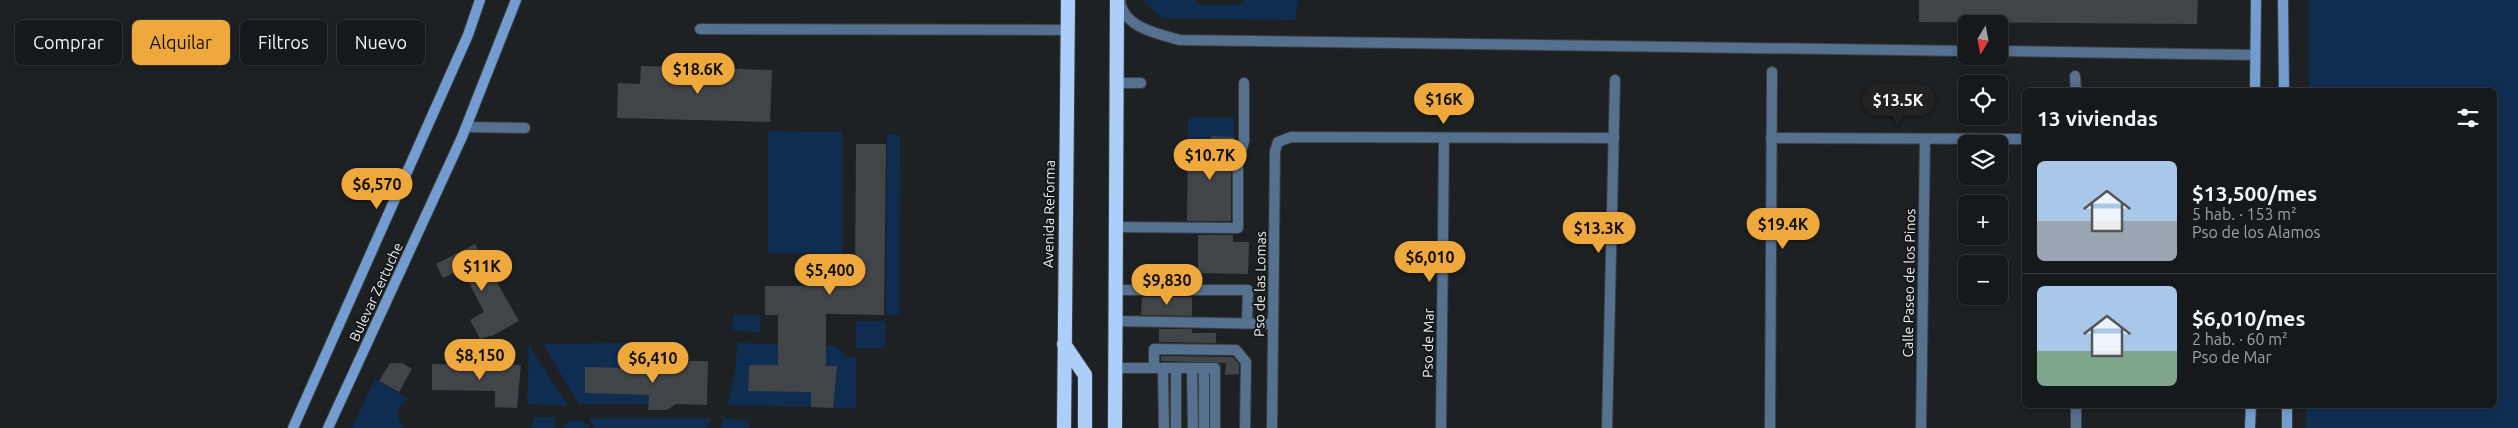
<!DOCTYPE html>
<html lang="es">
<meta charset="utf-8">
<style>
:root{--surface:#16191b;--page:#232628;--text:#f1f3f6;--muted:#9ea0a3;--line:#35383a;--accent:#eea83c}
body{margin:0;font-family:Ubuntu,sans-serif;background:var(--page);color:var(--text);height:100vh;display:flex;flex-direction:column;font-size:19px;white-space:nowrap}
*{box-sizing:border-box;margin:0}
p{font-size:16px;color:var(--muted)}
.icon{flex:none;width:28px;height:28px;fill:none;stroke:currentColor;stroke-width:2;stroke-linecap:round;stroke-linejoin:round}
.map{position:relative;flex:1;overflow:hidden}
.side{position:absolute;left:2022px;top:88px;width:475px;height:320px;display:flex;flex-direction:column;background:var(--surface);border-radius:8px;box-shadow:0 2px 8px #0003,0 0 0 1px var(--line)}
.side>*{flex:none}
.guide{position:absolute;left:15px;top:20px;width:475px;height:45px;display:flex;gap:10px}
.needle{width:32px;rotate:190deg}
.controls{position:absolute;left:1958px;top:15px;display:grid;gap:10px}
.controls a{display:grid;place-items:center;width:50px;height:50px;border-radius:8px;background:var(--surface);box-shadow:0 2px 8px #0003,0 0 0 1px var(--line);font-size:25px}
.price{position:absolute;translate:-50% -42px;padding:0 11px;border-radius:18px;background:var(--accent);color:#111;font-size:16px;line-height:32px;filter:drop-shadow(0 1px 2px #0008)}
.price::after{content:'';position:absolute;left:50%;top:30px;width:15px;height:11px;margin-left:-8px;background:inherit;clip-path:polygon(0 0,100% 0,50% 100%)}
.price.on{background:#222;color:#fff}
ul{padding:0;list-style:none}
li{display:flex;align-items:center;gap:15px;height:125px;padding:0 15px}
li+li{border-top:1px solid var(--line)}
li span{display:grid;place-items:center;flex:none;width:140px;height:100px;border-radius:8px;color:#555}
li>.icon{margin-inline-start:auto}
span .icon{width:60px;height:60px;fill:#fffc;stroke-width:1}
li b{font-size:21px}
h2{display:flex;justify-content:space-between;align-items:center;height:60px;padding:0 15px;font-size:21px}
.tag{padding:0 18px;border-radius:8px;background:var(--surface);box-shadow:0 2px 8px #0003,0 0 0 1px var(--line);font-size:18px;line-height:45px}
.tag.on{background:var(--accent);color:#111}
.map>svg:first-child{display:block}
.green{fill:#0e2d51}
.building{fill:#414448}
.lines{fill:none;stroke-linecap:round;stroke-linejoin:round}
.service-casing{stroke:#3b3e41;stroke-width:12}
.minor-casing{stroke:#3b3e41;stroke-width:12}
.secondary-casing{stroke:#3b3e41;stroke-width:12}
.trunk-casing{stroke:#3b3e41;stroke-width:16}
.service{stroke:#56708f;stroke-width:10}
.minor{stroke:#56708f;stroke-width:10}
.secondary{stroke:#739dd0;stroke-width:10}
.trunk{stroke:#accff9;stroke-width:14}
.labels{text-anchor:middle;dominant-baseline:central;stroke-width:4;stroke-linejoin:round;paint-order:stroke}
.street-label{font-size:14px;fill:#eef0f2;stroke:#15181b}
</style>
<div class="map">
<svg width="2518" height="428" viewBox="0 0 2518 428">
<rect width="100%" height="100%" fill="#1e2124"/>
<g class="green">
<polygon points="1142,0 1195,0 1199,5 1240,5 1244,0 1298,0 1295,20 1162,18"/>
<polygon points="2309,0 2518,0 2518,428 2306,428 2306,405 2495,405 2495,90 2309,90"/>
<polygon points="1188,118 1234,118 1234,137 1211,137 1211,145 1188,145"/>
<polygon points="768,131 842,132 842,253 768,253"/>
<polygon points="887,134 900,135 899,315 886,315"/>
<polygon points="733,315 760,315 760,332 733,331"/>
<rect x="856" y="321" width="29" height="27"/>
<polygon points="682,342 681,394 663,394 648,404 579,404 543,344"/>
<polygon points="737,343 836,346 848,358 856,358 856,408 728,405 735,374"/>
<polygon points="529,345 568,406 527,404"/>
<path d="M 375,379 L 408,399 C 396,406 394,420 407,428 L 352,428 Z"/>
<polygon points="555,417 555,428 532,428 533,418"/>
<polygon points="589,418 711,418 706,428 594,428"/>
<polygon points="724,418 749,420 749,428 720,428"/>
<polygon points="576,420 585,422 590,428 563,428 568,422"/>
</g>
<g class="building">
<polygon points="1919,0 2198,0 2197,24 1919,22"/>
<polygon points="641,66 772,70 770,122 617,118 618,83 640,84"/>
<polygon points="1211,136 1234,137 1231,163 1231,221 1187,221 1188,145 1211,145"/>
<polygon points="856,144 886,144 884,315 826,314 826,366 837,366 833,408 811,407 811,392 748,391 749,365 778,365 778,315 765,315 765,286 829,286 830,277 855,278"/>
<polygon points="1198,235 1233,235 1233,242 1249,242 1248,274 1198,273"/>
<polygon points="475,244 519,321 494,335 480,339 470,320 484,312 462,269 443,278 436,264"/>
<polygon points="1142,297 1192,297 1192,316 1141,315"/>
<polygon points="1159,329 1192,329 1192,333 1216,333 1216,343 1159,342"/>
<polygon points="1161,356 1233,357 1239,364 1239,374 1225,375 1226,363 1161,361"/>
<polygon points="686,361 708,361 707,405 676,404 667,410 648,410 649,395 585,393 585,367 686,369"/>
<polygon points="390,363 402,363 412,369 399,392 379,381"/>
<polygon points="432,364 521,365 517,408 495,407 495,391 432,390"/>
</g>
<g class="lines">
<g class="service-casing">
<g id="service">
<path d="M 1120,0 C 1122,27 1158,34 1180,40 L 1966,51"/>
<polyline points="700,29 1068,30"/>
<polyline points="1999,51 2255,55"/>
<polyline points="1117,83 1141,83"/>
<polyline points="466,127 525,128"/>
<polyline points="1116,227 1238,228 1238,163 1244,141 1244,83"/>
<polyline points="1116,290 1248,290 1247,323"/>
<polyline points="1115,321 1273,324"/>
<polyline points="1115,368 1215,368 1215,428"/>
<polyline points="1154,368 1154,349 1236,350 1246,362 1245,428"/>
<polyline points="1163,368 1164,428"/>
<polyline points="1176,368 1176,428"/>
<polyline points="1192,368 1193,428"/>
<polyline points="1204,368 1204,428"/>
</g>
</g>
<g class="minor-casing">
<g id="minor">
<polyline points="2075,76 2076,90"/>
<polyline points="1771,138 2025,139"/>
<polyline points="2076,405 2076,428"/>
<polyline points="1272,428 1275,151 1278,142 1291,137 1614,138"/>
<polyline points="1441,428 1444,138"/>
<polyline points="1607,428 1615,80"/>
<polyline points="1770,428 1772,72"/>
<polyline points="1921,428 1925,139"/>
</g>
</g>
<g class="secondary-casing">
<g id="secondary">
<polyline points="2283,0 2284,90"/>
<polyline points="2255,90 2256,0"/>
<polyline points="2287,405 2287,428"/>
<polyline points="293,428 468,35 480,0"/>
<polyline points="328,428 462,137 516,0"/>
<polyline points="2250,428 2251,405"/>
</g>
</g>
<g class="trunk-casing">
<g id="trunk">
<polyline points="1064,344 1085,375 1085,428"/>
<polyline points="1064,428 1068,0"/>
<polyline points="1115,428 1117,0"/>
</g>
</g>
<use href="#service" class="service"/>
<use href="#minor" class="minor"/>
<use href="#secondary" class="secondary"/>
<use href="#trunk" class="trunk"/>
</g>
<g class="labels">
<g class="street-label">
<text transform="translate(1049 214) rotate(-89)">Avenida Reforma</text>
<text transform="translate(1909 283) rotate(-89)">Calle Paseo de los Pinos</text>
<text transform="translate(1260 284) rotate(-89)">Pso de las Lomas</text>
<text transform="translate(376 292) rotate(-65)">Bulevar Zertuche</text>
<text transform="translate(1428 343) rotate(-89)">Pso de Mar</text>
</g>
</g>
</svg>
<div class="controls">
<a><svg class="needle" viewBox="-14 -14 28 28"><path d="M0-13l5 13h-10z" fill="#e53935"/><path d="M0 13l5-13h-10z" fill="#9ea0a3"/></svg></a>
<a><svg class="icon" aria-label="locate" viewBox="0 0 24 24"><circle cx="12" cy="12" r="6"/><path d="M12 2v4M12 18v4M2 12h4M18 12h4"/></svg></a>
<a><svg class="icon" aria-label="layers" viewBox="0 0 24 24"><path d="M12 4l9 5-9 5-9-5zM3 14l9 5 9-5"/></svg></a>
<a>+</a>
<a>−</a>
</div>
<b class="price" style="left:698px;top:95px">$18.6K</b>
<b class="price" style="left:1444px;top:125px">$16K</b>
<b class="price on" style="left:1898px;top:126px">$13.5K</b>
<b class="price" style="left:1210px;top:181px">$10.7K</b>
<b class="price" style="left:377px;top:210px">$6,570</b>
<b class="price" style="left:1783px;top:250px">$19.4K</b>
<b class="price" style="left:1599px;top:254px">$13.3K</b>
<b class="price" style="left:1430px;top:283px">$6,010</b>
<b class="price" style="left:482px;top:292px">$11K</b>
<b class="price" style="left:830px;top:296px">$5,400</b>
<b class="price" style="left:1167px;top:306px">$9,830</b>
<b class="price" style="left:480px;top:381px">$8,150</b>
<b class="price" style="left:653px;top:384px">$6,410</b>
<div class="guide">
<a class="tag">Comprar</a>
<a class="tag on">Alquilar</a>
<a class="tag">Filtros</a>
<a class="tag">Nuevo</a>
</div>
<section class="side">
<h2>13 viviendas<svg class="icon" aria-label="filters" viewBox="0 0 24 24"><path d="M4 7h16M4 17h16"/><circle cx="9" cy="7" r="2"/><circle cx="15" cy="17" r="2"/></svg></h2>
<ul>
<li><span style="background:linear-gradient(#a9c7e8 60%,#9aa5b1 0)"><svg class="icon" aria-label="home" viewBox="0 0 24 24"><path d="M3 11l9-7 9 7M6 9v11h12V9"/></svg></span><div><b>$13,500/mes</b><p>5 hab. · 153 m²</p><p>Pso de los Alamos</p></div></li>
<li><span style="background:linear-gradient(#a9c7e8 65%,#7fa58c 0)"><svg class="icon" aria-label="home" viewBox="0 0 24 24"><path d="M3 11l9-7 9 7M6 9v11h12V9"/></svg></span><div><b>$6,010/mes</b><p>2 hab. · 60 m²</p><p>Pso de Mar</p></div></li>
</ul>
</section>
</div>
